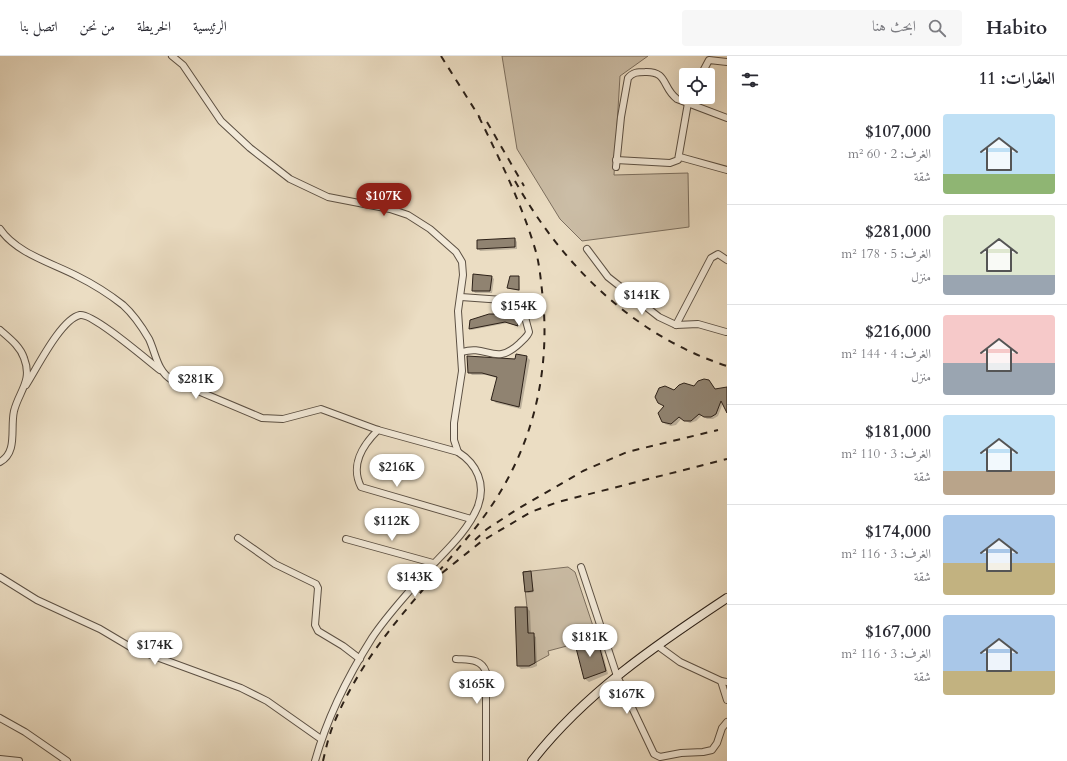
<!DOCTYPE html>
<html lang="ar">
<meta charset="utf-8">
<style>
:root{--surface:#fff;--page:#f7f7f7;--text:#2b2b33;--muted:#7c7c81;--line:#e1e1e2;--accent:#8f2418}
body{margin:0;font-family:Cardo,Amiri,serif;background:var(--page);color:var(--text);direction:rtl;height:100vh;display:flex;flex-direction:column;font-size:15px;white-space:nowrap}
*{box-sizing:border-box;margin:0}
p{font-size:13px;color:var(--muted)}
.icon{flex:none;width:22px;height:22px;fill:none;stroke:currentColor;stroke-width:2;stroke-linecap:round;stroke-linejoin:round}
.map{position:relative;flex:1;overflow:hidden;direction:ltr}
.details{display:flex;flex-direction:column;background:var(--surface);width:340px}
.details>*{flex:none}
.controls{position:absolute;left:679px;top:12px;display:grid;gap:8px}
.controls a{display:grid;place-items:center;width:36px;height:36px;border-radius:4px;background:var(--surface);box-shadow:0 4px 16px #0002;font-size:20px}
.price{position:absolute;translate:-50% -34px;padding:0 9px;border-radius:14px;background:#fff;color:#222;font-size:13px;line-height:26px;filter:drop-shadow(0 1px 2px #0008)}
.price::after{content:'';position:absolute;left:50%;top:24px;width:12px;height:9px;margin-left:-6px;background:inherit;clip-path:polygon(0 0,100% 0,50% 100%)}
.price.selected{background:var(--accent);color:#fff}
ul{padding:0;list-style:none}
li{display:flex;align-items:center;gap:12px;height:100px;padding:0 12px}
li+li{border-top:1px solid var(--line)}
li span{display:grid;place-items:center;flex:none;width:112px;height:80px;border-radius:4px;color:#555}
li>.icon{margin-inline-start:auto}
span .icon{width:48px;height:48px;fill:#fffc;stroke-width:1}
li b{font-size:17px}
h2{display:flex;justify-content:space-between;align-items:center;height:48px;padding:0 12px;font-size:17px}
header{display:flex;align-items:center;gap:24px;box-sizing:border-box;height:56px;padding:0 20px;background:var(--surface);border-bottom:1px solid var(--line)}
header strong{font-size:19px}
nav{display:flex;gap:22px;margin-inline-start:auto;font-size:14px}
.search{width:280px;height:36px;background:var(--page);display:flex;align-items:center;gap:10px;box-sizing:border-box;padding:0 14px;border-radius:4px;color:var(--muted);font-size:15px}
main{display:flex;flex:1;min-height:0}
.map>svg:first-child{display:block}
.green{fill:#cbbda6;stroke:#7c6f5f}
.shadow{fill:#0003}
.building{fill:#908371;stroke:#2d2118}
.lines{fill:none;stroke-linecap:round;stroke-linejoin:round}
.minor-casing{stroke:#5c5043;stroke-width:8}
.secondary-casing{stroke:#2d2118;stroke-width:10}
.minor{stroke:#f2e9d8;stroke-width:6}
.secondary{stroke:#f2e9d8;stroke-width:8}
.rail{stroke:#2d2118;stroke-width:2;stroke-dasharray:7 7;stroke-linecap:butt}
</style>
<header>
<strong>Habito</strong>
<div class="search"><svg class="icon" aria-label="search" viewBox="0 0 24 24"><circle cx="10" cy="10" r="6"/><path d="M15 15l6 6"/></svg>ابحث هنا</div>
<nav><a>الرئيسية</a><a>الخريطة</a><a>من نحن</a><a>اتصل بنا</a></nav>
</header>
<main>
<section class="details">
<h2>العقارات: 11<svg class="icon" aria-label="filters" viewBox="0 0 24 24"><path d="M4 7h16M4 17h16"/><circle cx="9" cy="7" r="2"/><circle cx="15" cy="17" r="2"/></svg></h2>
<ul>
<li><span style="background:linear-gradient(#bfe0f5 75%,#8fb573 0)"><svg class="icon" aria-label="home" viewBox="0 0 24 24"><path d="M3 11l9-7 9 7M6 9v11h12V9"/></svg></span><div><b>$107,000</b><p>الغرف: 2 · 60 m²</p><p>شقة</p></div></li>
<li><span style="background:linear-gradient(#dfe7d0 75%,#9aa5b1 0)"><svg class="icon" aria-label="home" viewBox="0 0 24 24"><path d="M3 11l9-7 9 7M6 9v11h12V9"/></svg></span><div><b>$281,000</b><p>الغرف: 5 · 178 m²</p><p>منزل</p></div></li>
<li><span style="background:linear-gradient(#f6c9c9 60%,#9aa5b1 0)"><svg class="icon" aria-label="home" viewBox="0 0 24 24"><path d="M3 11l9-7 9 7M6 9v11h12V9"/></svg></span><div><b>$216,000</b><p>الغرف: 4 · 144 m²</p><p>منزل</p></div></li>
<li><span style="background:linear-gradient(#bfe0f5 70%,#b9a48a 0)"><svg class="icon" aria-label="home" viewBox="0 0 24 24"><path d="M3 11l9-7 9 7M6 9v11h12V9"/></svg></span><div><b>$181,000</b><p>الغرف: 3 · 110 m²</p><p>شقة</p></div></li>
<li><span style="background:linear-gradient(#a9c7e8 60%,#c2b280 0)"><svg class="icon" aria-label="home" viewBox="0 0 24 24"><path d="M3 11l9-7 9 7M6 9v11h12V9"/></svg></span><div><b>$174,000</b><p>الغرف: 3 · 116 m²</p><p>شقة</p></div></li>
<li><span style="background:linear-gradient(#a9c7e8 70%,#c2b280 0)"><svg class="icon" aria-label="home" viewBox="0 0 24 24"><path d="M3 11l9-7 9 7M6 9v11h12V9"/></svg></span><div><b>$167,000</b><p>الغرف: 3 · 116 m²</p><p>شقة</p></div></li>
</ul>
</section>
<div class="map">
<svg width="727" height="705" viewBox="0 0 727 705">
<rect width="100%" height="100%" fill="#ebddc3"/>
<filter id="stains"><feTurbulence type="fractalNoise" baseFrequency=".005" numOctaves="4"/><feColorMatrix values="0 0 0 0 .2 0 0 0 0 .09 0 0 0 0 .02 0 0 0 .5 -.17"/></filter>
<radialGradient id="worn" r=".72"><stop offset=".6" stop-color="#630" stop-opacity="0"/><stop offset="1" stop-color="#630" stop-opacity=".3"/></radialGradient>
<g class="green">
<polygon points="502,0 648,0 620,20 614,119 688,117 689,171 582,185 560,163 517,93"/>
<polygon points="568,511 575,516 597,582 548,595 549,599 529,610 527,551 523,516"/>
</g>
<g class="shadow">
<polygon points="515,183 517,186 517,193 480,195 478,192"/>
<polygon points="491,220 494,223 492,237 475,237 473,234"/>
<polygon points="519,221 520,235 510,233 508,232"/>
<polygon points="516,259 519,270 507,267 471,274 470,273 471,265"/>
<polygon points="527,301 530,304 521,353 496,347 493,344 497,322 486,319 472,319 469,316"/>
<polygon points="727,332 727,355 723,347 718,360 713,363 707,363 702,359 696,365 690,367 681,363 676,369 671,370 665,368 659,361 660,355 674,335 717,338"/>
<polygon points="530,516 534,536 528,537 526,535"/>
<polygon points="527,552 530,555 531,578 536,581 537,610 532,612 521,613 518,610"/>
<polygon points="597,583 600,586 608,618 589,626 585,623 576,589"/>
</g>
<g class="building">
<polygon points="515,182 515,191 477,193 477,184"/>
<polygon points="473,218 492,220 490,235 472,235"/>
<polygon points="510,220 519,220 519,234 507,232"/>
<polygon points="489,258 516,258 518,270 505,266 469,273 470,264"/>
<polygon points="516,298 527,300 519,351 491,344 497,321 482,317 468,317 467,300 515,303"/>
<polygon points="704,323 709,324 715,333 727,331 727,357 721,345 716,358 711,361 704,361 699,358 691,365 684,365 679,361 671,368 662,366 658,357 664,350 658,347 655,341 659,332 665,330 674,334 679,329 684,327 694,330 698,325"/>
<polygon points="531,515 533,535 525,536 523,516"/>
<polygon points="515,551 527,551 528,577 534,577 535,607 529,610 517,610"/>
<polygon points="597,582 606,615 584,623 575,588"/>
</g>
<g class="lines">
<g class="minor-casing">
<g id="minor">
<polyline points="172,0 183,9 221,65 250,92 290,123 328,141 390,153 408,159 430,173 456,196 462,206 463,219 458,255 462,315 454,367 454,384 458,396"/>
<polyline points="701,19 709,4 727,6"/>
<polyline points="680,101 727,114"/>
<polyline points="616,104 670,107 678,104 688,47 691,41"/>
<path d="M 616,111 L 621,61 L 628,22 C 633,16 638,16 645,16 C 668,15 662,32 677,43 L 727,62"/>
<path d="M 0,173 C 16,197 52,207 77,220 C 93,228 109,238 123,249 C 133,258 142,271 149,283 C 156,298 157,315 172,324 L 262,362 L 283,363 L 321,353 L 378,374 L 458,396 C 477,408 486,428 478,450 C 466,480 438,501 418,525 C 402,544 385,562 372,582 C 348,620 327,662 315,705"/>
<polyline points="587,193 608,221 659,261 676,269 698,268 726,276"/>
<path d="M 461,241 L 517,245 L 522,250 L 529,276 C 528,280 523,284 520,287 C 495,311 488,288 462,296"/>
<polyline points="676,269 711,202 718,198 727,204"/>
<path d="M 0,274 C 9,282 20,290 24,302 C 33,325 19,335 14,355 C 10,373 18,396 0,406"/>
<path d="M 26,329 C 37,312 61,263 80,259 C 93,257 147,304 160,314"/>
<path d="M 378,374 C 362,390 350,409 361,431 L 471,463"/>
<polyline points="238,482 275,508 316,528 318,532 315,569 318,575 343,590 360,603"/>
<polyline points="346,483 433,507"/>
<polyline points="581,511 617,620 654,698 660,701 681,697 703,696 712,694 717,687 722,672 727,666"/>
<polyline points="0,521 37,544 100,573 132,592 241,632 267,645 321,683"/>
<polyline points="658,590 680,606 721,625 727,626"/>
<path d="M 456,603 C 468,604 481,602 486,616 L 486,705"/>
<polyline points="721,625 727,644"/>
<polyline points="0,662 25,676 67,705"/>
<polyline points="0,703 19,705"/>
</g>
</g>
<g class="secondary-casing">
<path id="secondary" d="M 532,705 C 585,637 656,589 727,542"/>
</g>
<use href="#minor" class="minor"/>
<use href="#secondary" class="secondary"/>
<g class="rail">
<polyline points="441,0 480,62"/>
<polyline points="487,66 524,130"/>
<path d="M 515,125 C 562,209 634,280 727,310"/>
<polyline points="475,484 487,473 516,454 583,415 627,396 718,374"/>
<polyline points="442,517 482,485 531,456 558,446 727,403"/>
<path d="M 323,705 C 326,692 329,679 334,667 C 367,589 420,540 472,476 C 527,409 551,329 543,243 C 541,227 540,211 536,196 C 522,148 500,104 478,59"/>
</g>
</g>
<rect width="100%" height="100%" filter="url(#stains)"/>
<rect width="100%" height="100%" fill="url(#worn)"/>
</svg>
<div class="controls">
<a><svg class="icon" aria-label="locate" viewBox="0 0 24 24"><circle cx="12" cy="12" r="6"/><path d="M12 2v4M12 18v4M2 12h4M18 12h4"/></svg></a>
</div>
<b class="price selected" style="left:384px;top:161px">$107K</b>
<b class="price" style="left:642px;top:260px">$141K</b>
<b class="price" style="left:519px;top:271px">$154K</b>
<b class="price" style="left:196px;top:344px">$281K</b>
<b class="price" style="left:397px;top:432px">$216K</b>
<b class="price" style="left:392px;top:486px">$112K</b>
<b class="price" style="left:415px;top:542px">$143K</b>
<b class="price" style="left:590px;top:602px">$181K</b>
<b class="price" style="left:155px;top:610px">$174K</b>
<b class="price" style="left:477px;top:649px">$165K</b>
<b class="price" style="left:627px;top:659px">$167K</b>
</div>
</main>
